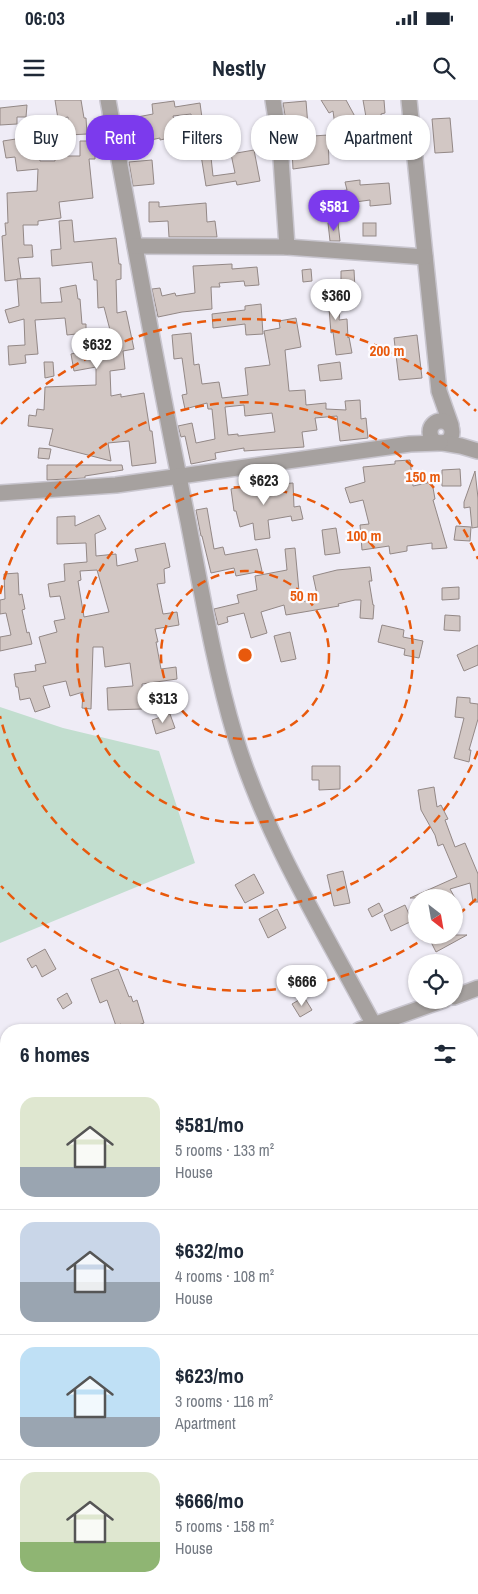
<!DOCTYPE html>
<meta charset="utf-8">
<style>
:root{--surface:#fff;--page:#f6f6f7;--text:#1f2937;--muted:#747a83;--line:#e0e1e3;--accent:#7c3aed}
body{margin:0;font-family:"Archivo Narrow",sans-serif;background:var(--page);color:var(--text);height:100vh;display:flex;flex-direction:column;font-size:19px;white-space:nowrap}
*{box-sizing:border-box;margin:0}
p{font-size:16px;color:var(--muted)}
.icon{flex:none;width:28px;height:28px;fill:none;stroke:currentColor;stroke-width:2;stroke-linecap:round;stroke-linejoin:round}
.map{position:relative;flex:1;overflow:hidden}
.sheet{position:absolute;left:0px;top:924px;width:479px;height:571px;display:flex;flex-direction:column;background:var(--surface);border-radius:20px 20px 0 0;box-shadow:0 1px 4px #0004}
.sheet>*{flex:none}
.top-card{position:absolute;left:15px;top:15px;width:449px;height:45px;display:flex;gap:10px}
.needle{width:32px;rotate:149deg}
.buttons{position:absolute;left:408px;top:789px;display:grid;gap:10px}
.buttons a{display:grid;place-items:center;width:55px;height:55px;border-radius:50%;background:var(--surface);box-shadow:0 1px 4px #0004;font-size:25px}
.price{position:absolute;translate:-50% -42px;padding:0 11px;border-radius:18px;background:#fff;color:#222;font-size:16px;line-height:32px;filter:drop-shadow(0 1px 2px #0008)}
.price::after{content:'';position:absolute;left:50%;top:30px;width:15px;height:11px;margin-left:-8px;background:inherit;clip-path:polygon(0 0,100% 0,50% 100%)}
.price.active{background:var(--accent);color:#fff}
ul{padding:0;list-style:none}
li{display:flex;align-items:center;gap:15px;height:125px;padding:0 20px}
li+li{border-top:1px solid var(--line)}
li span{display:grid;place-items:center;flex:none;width:140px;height:100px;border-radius:15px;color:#555}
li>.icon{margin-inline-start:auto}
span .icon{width:60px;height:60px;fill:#fffc;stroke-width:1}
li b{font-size:21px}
h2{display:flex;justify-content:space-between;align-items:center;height:60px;padding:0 20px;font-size:21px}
.pill{padding:0 18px;border-radius:20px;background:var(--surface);box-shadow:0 1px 4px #0004;font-size:18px;line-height:45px}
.pill.active{background:var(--accent);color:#fff}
.status{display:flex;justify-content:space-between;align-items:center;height:35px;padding:0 25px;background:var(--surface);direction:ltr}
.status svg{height:14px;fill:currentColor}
header{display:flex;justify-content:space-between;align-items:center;height:65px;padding:0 20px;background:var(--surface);font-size:22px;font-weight:800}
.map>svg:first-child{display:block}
.green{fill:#c2decf}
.building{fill:#d2c7c4;stroke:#938886;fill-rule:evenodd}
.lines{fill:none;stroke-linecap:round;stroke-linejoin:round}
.minor-casing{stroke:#c9c6cf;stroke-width:18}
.major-casing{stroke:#c9c6cf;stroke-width:18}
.minor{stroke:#a6a19f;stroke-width:15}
.major{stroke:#6a625f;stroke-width:15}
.ring{fill:none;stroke:#e8590c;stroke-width:2.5;stroke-dasharray:9 6}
.centre{fill:#e8590c;stroke:#fcfbff;stroke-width:2.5}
.ring-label{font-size:15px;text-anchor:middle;font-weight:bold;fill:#e8590c;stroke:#fcfbff;stroke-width:4.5;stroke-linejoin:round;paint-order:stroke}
</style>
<div class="status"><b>06:03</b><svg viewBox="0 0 49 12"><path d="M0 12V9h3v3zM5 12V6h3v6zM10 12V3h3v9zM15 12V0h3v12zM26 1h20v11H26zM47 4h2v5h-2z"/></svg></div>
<header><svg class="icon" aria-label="menu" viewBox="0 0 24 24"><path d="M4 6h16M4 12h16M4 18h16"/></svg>Nestly<svg class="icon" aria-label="search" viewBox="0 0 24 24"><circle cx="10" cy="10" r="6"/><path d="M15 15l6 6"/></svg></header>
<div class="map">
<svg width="478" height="1494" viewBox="0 0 478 1494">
<rect width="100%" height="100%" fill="#efecf6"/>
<g class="green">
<polygon points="0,607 63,628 159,651 195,763 0,843"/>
<polygon points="0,1338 6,1367 6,1489 32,1489 33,1494 0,1494"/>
</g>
<g class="building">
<polygon points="55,0 81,0 84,18 86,18 87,34 69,35 68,17 58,19"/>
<polygon points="321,0 346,0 365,35 337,40 333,11 329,13"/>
<polygon points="363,0 384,0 385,13 381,14 383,32 369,34"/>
<polygon points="174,1 175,7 200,3 204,33 194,35 191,14 173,16 178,36 160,40 160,38 132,44 127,19 153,14 152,4"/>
<polygon points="306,1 308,26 287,28 283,3"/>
<polygon points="27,5 26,17 17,17 17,24 0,25 0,8"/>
<polygon points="450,18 453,52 435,53 432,19"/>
<polygon points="328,35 329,64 293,69 292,50 314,48 313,36"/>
<polygon points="35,36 40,61 55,61 55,56 80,56 80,41 95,41 95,59 89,59 93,98 59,102 61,118 38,121 38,125 23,125 24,145 32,145 33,157 18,158 21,179 5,181 2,136 6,135 5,123 8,123 7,93 37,91 38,69 17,71 15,57 6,58 3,41"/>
<polygon points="210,48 213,76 235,73 231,54 254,50 260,81 237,85 236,81 206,86 200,49"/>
<polygon points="152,60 154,84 133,86 129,62"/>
<polygon points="360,80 360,85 389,83 391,104 370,106 370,100 341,104 340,91 347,90 345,82"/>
<polygon points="149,102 159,102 159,107 206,103 207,122 215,121 217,137 169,137 168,121 149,122"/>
<polygon points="72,120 74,142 116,138 119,164 121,164 121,179 116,180 117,213 126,211 134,249 123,251 125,269 110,271 111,296 121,294 121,297 144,293 150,331 152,331 156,363 132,366 129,341 108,343 111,361 49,345 53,329 28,326 29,315 36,316 37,309 44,310 45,287 96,285 96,267 74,271 71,254 84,251 81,236 110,230 104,207 98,208 97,180 94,180 92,162 52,166 51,150 61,149 59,121"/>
<polygon points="328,123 338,123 340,141 330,141"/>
<rect x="363" y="123" width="13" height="13"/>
<polygon points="232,164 232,169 257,167 259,185 245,186 244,181 219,183 220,187 211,187 212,209 182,212 158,217 152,189 160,188 162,196 175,193 176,196 195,193 193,166"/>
<polygon points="311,169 312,181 303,182 302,170"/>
<polygon points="354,170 355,189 341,190 341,171"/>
<polygon points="40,178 41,203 62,202 60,188 76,185 78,199 80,199 82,224 86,224 86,233 67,235 65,218 35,220 38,254 25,255 26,263 9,265 8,246 25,245 24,219 9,223 5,210 19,206 17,179"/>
<polygon points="319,191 342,193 339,220 347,219 348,238 349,237 352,253 336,255 333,232 331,233 329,208 317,207"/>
<polygon points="261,204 263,234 246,235 245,224 213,228 212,214 245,210 245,206"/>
<path d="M 296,218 L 301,247 L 285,250 L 289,291 L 305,290 L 306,305 L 326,303 L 326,309 L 346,310 L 345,301 L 360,300 L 361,319 L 366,318 L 368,338 L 340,341 L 337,316 L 315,318 L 317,330 L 302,332 L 304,347 L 244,351 L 244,348 L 215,353 L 216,359 L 191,364 L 185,336 L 181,337 L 178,326 L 192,323 L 196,343 L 215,339 L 212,309 L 208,309 L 207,303 L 185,309 L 182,295 L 187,294 L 182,258 L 174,259 L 172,235 L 191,233 L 194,265 L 199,264 L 202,284 L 219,282 L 222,298 L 248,295 L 245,268 L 270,265 L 264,231 L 280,228 L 279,221 ZM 244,305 L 245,316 L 272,313 L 275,332 L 238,336 L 238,334 L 228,335 L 225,307 Z"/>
<polygon points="417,235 422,278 399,280 394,238"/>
<polygon points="44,262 53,262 54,276 45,278"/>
<polygon points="340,262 342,279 320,281 318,265"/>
<polygon points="39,348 51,349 49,359 38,358"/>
<polygon points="410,360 413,386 432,382 435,399 433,400 447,448 432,449 432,443 407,446 407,451 390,454 389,446 362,450 360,425 369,424 363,400 350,403 345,388 365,382 363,367 395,364 395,361"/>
<polygon points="47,365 122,365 123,370 85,376 85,378 47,380"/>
<polygon points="460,369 461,386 442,386 442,370"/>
<polygon points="475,371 478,398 478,427 472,428 470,407 464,408 464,402"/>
<polygon points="265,381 266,385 293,383 294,407 300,406 303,419 292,421 291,416 268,420 270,438 255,440 253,423 240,427 236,411 234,411 231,389"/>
<polygon points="207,408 214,449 223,447 225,455 257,449 262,471 236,476 234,468 211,473 202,436 201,436 196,410"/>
<path d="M 99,415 L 106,429 L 95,434 L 96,456 L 116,454 L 117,466 L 138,461 L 135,449 L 165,443 L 170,467 L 164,469 L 165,483 L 157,484 L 163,514 L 177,512 L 179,525 L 155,529 L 158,542 L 156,542 L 161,569 L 176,567 L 177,579 L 142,584 L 143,609 L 108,610 L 107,588 L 133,586 L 130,563 L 105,567 L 103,547 L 93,547 L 91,609 L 82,608 L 83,592 L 70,596 L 66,581 L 43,586 L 50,607 L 35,612 L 30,598 L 20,600 L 18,587 L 16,587 L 14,574 L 36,571 L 35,565 L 46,563 L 39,537 L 57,532 L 54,521 L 65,519 L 60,496 L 50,497 L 48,484 L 65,481 L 64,464 L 87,462 L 86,443 L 57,444 L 57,417 L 75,416 L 75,426 ZM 97,470 L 109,512 L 84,517 L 78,481 L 81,480 L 80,471 Z"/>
<polygon points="456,426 471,427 470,441 454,440"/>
<polygon points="336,428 340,453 325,455 322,430"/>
<polygon points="295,448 300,502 318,499 313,476 337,470 370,467 372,481 369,481 373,505 374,505 373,519 360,518 361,500 355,500 338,504 339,506 286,515 284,505 261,512 267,533 251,538 244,513 227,517 228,522 218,525 214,509 239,503 237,495 257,490 255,476 287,470 285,449"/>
<polygon points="18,473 19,495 22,494 25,509 22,510 27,533 29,532 32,544 0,551 0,537 11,535 6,513 0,514 0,500 5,499 4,474"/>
<polygon points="459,487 459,499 442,500 442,488"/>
<polygon points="445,515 460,516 460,531 444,530"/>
<polygon points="382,525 404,530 403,537 423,541 419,558 404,555 405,549 378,542"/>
<polygon points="290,532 296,559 281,562 274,536"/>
<polygon points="478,545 478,565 464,571 457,555"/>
<polygon points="457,597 470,598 470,603 478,604 478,619 469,650 471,650 469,662 454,658 464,618 455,617"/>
<polygon points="170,614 175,628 156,634 152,620"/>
<polygon points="312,666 340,666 340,689 319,690 319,680 312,680"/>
<polygon points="434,687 437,707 441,705 448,719 445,720 455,747 465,743 478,774 478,802 473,802 470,783 450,789 455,798 410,798 457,777 443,744 438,746 435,735 421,710 418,690"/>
<polygon points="343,771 350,803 334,806 327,775"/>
<polygon points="254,774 264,793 245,803 235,785"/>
<polygon points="379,803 383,811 372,817 368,809"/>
<polygon points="405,805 412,821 391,831 384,815"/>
<polygon points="277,809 286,828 268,838 259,819"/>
<polygon points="438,835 467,835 436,852 430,840"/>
<polygon points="45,849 56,869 42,877 36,865 32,868 27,859"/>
<polygon points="118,869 129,897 131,896 133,902 137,900 144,923 124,930 121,924 116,926 107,900 100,903 91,879"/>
<polygon points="67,893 72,903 63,909 57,899"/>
<polygon points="304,897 312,910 300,917 292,904"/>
</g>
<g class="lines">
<g class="minor-casing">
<g id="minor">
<path d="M 108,0 C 134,141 159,281 188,421 C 202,493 214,566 235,636 C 266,738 324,831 374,925"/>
<polyline points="273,0 280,44 287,147"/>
<polyline points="409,0 439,291 451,325"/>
<polyline points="135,146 287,147 425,157"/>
<circle cx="441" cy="332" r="11"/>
<polyline points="443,343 461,346 478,351"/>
<polyline points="0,393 116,385 410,344 440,343"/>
<polyline points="454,897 478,888"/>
<polyline points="359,930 444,900"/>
<polyline points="0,1060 6,1057"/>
</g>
</g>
<g class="major-casing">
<g id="major">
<polyline points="472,1267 478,1258"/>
<polyline points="339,1494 343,1489"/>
</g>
</g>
<use href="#minor" class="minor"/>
<use href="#major" class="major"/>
</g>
<g class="ring">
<circle cx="245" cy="555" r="84"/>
<circle cx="245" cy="555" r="168"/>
<path d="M478 651A252 252 0 0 1 0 616M0 494A252 252 0 0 1 478 459"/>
<path d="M476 799A336 336 0 0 1 454 818M430 835A336 336 0 0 1 1 786M1 324A336 336 0 0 1 476 311"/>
</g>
<circle cx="245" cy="555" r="8" class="centre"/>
<g class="ring-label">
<text x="387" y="256">200 m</text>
<text x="423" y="382">150 m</text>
<text x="364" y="441">100 m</text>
<text x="304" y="501">50 m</text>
</g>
</svg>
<div class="buttons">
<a><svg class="needle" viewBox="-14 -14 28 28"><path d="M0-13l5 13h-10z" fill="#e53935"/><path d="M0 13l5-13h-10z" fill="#747a83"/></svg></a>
<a><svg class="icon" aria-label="locate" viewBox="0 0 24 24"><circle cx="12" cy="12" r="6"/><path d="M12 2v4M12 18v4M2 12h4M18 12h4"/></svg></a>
</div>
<b class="price active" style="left:334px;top:132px">$581</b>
<b class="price" style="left:336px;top:221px">$360</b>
<b class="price" style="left:97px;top:270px">$632</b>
<b class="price" style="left:264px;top:406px">$623</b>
<b class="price" style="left:163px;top:624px">$313</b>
<b class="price" style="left:302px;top:907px">$666</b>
<div class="top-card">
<a class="pill">Buy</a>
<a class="pill active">Rent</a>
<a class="pill">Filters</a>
<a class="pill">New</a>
<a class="pill">Apartment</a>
</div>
<section class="sheet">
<h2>6 homes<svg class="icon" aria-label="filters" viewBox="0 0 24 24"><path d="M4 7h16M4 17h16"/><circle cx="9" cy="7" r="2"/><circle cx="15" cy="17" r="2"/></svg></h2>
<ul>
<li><span style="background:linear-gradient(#dfe7d0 70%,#9aa5b1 0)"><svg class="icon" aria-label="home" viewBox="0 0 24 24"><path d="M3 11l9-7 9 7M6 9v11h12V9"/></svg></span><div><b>$581/mo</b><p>5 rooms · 133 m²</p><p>House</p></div></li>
<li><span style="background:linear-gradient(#c9d6e8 60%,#9aa5b1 0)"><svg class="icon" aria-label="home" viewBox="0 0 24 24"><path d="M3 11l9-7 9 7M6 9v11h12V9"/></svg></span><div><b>$632/mo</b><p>4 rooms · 108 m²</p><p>House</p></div></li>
<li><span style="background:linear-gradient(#bfe0f5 70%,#9aa5b1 0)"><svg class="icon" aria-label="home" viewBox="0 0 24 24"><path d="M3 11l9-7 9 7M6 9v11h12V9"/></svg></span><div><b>$623/mo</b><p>3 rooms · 116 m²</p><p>Apartment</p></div></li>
<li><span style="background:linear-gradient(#dfe7d0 70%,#8fb573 0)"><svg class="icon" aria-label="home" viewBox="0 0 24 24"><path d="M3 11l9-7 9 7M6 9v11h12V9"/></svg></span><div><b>$666/mo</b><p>5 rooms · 158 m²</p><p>House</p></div></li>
</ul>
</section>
</div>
